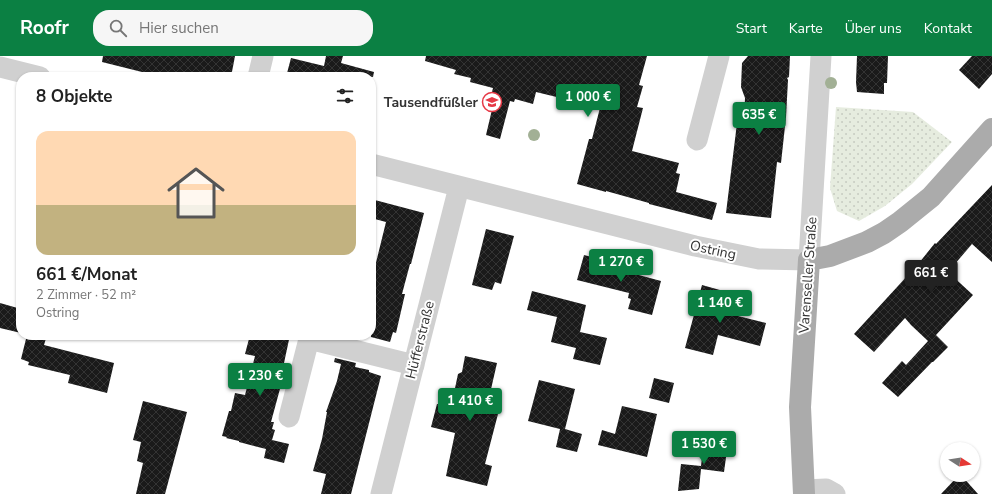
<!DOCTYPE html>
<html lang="de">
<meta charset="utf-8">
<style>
:root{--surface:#fff;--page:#f6f6f6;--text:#222;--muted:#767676;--line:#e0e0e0;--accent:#0b8043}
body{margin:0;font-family:"Nunito Sans",sans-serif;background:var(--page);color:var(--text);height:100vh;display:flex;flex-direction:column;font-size:15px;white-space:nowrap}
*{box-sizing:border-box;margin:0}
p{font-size:13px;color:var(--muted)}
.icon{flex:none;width:22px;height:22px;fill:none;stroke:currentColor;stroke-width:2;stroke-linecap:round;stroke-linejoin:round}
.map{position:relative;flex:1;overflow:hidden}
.drawer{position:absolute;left:16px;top:16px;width:360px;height:268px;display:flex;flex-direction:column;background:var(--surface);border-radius:16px;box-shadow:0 1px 3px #0004}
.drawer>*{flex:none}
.needle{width:26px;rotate:102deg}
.fabs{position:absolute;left:940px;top:386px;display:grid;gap:8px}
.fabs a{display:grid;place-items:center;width:40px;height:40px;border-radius:50%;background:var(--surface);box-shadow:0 1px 3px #0004;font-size:20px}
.price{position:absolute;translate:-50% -34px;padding:0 9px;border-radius:4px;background:var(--accent);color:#fff;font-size:13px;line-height:26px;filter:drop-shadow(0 1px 2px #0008)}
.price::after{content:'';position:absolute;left:50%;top:24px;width:12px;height:9px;margin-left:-6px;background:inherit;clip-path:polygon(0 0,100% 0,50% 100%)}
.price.current{background:#222;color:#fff}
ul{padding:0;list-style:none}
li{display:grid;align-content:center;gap:8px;height:212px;padding:0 20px}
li+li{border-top:1px solid var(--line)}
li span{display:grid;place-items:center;height:124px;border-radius:12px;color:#555}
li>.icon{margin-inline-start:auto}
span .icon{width:72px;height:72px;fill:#fffc;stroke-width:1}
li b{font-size:17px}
h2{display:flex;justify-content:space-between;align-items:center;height:48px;padding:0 20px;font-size:17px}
header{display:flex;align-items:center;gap:24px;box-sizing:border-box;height:56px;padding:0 20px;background:var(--accent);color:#fff}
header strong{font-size:19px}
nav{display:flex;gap:22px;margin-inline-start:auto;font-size:14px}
.search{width:280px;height:36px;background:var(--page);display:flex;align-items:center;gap:10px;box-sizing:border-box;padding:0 14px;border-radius:16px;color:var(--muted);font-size:15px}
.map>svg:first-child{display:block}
.grass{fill:url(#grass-dots)}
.building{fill:url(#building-cross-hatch)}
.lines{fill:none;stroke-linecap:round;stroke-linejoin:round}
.minor{stroke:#d0d0d0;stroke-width:21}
.major{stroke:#ababab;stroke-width:22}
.tree{fill:#a2b095}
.labels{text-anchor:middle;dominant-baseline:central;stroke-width:4;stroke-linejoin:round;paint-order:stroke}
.poi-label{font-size:14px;font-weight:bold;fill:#333;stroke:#fff;text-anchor:end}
.street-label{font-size:14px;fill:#333;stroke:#fff}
</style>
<header>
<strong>Roofr</strong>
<div class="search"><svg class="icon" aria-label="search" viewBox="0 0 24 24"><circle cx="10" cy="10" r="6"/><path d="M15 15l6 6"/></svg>Hier suchen</div>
<nav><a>Start</a><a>Karte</a><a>Über uns</a><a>Kontakt</a></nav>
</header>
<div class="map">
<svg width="992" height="438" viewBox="0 0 992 438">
<defs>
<pattern id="grass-dots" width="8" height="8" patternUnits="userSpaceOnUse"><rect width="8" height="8" fill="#e6ecdf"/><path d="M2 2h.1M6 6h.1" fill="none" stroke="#c6cbc0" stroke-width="1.8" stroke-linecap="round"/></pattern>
<pattern id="building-cross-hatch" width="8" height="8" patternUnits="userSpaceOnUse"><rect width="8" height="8" fill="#1a1a1a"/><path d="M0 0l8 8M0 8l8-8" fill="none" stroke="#333"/></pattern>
</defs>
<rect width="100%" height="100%" fill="#fff"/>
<polygon class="grass" points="836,51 913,56 952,86 912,128 885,150 859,165 837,155 830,132"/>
<g class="building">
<polygon points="103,0 235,0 231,21 162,21 102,6"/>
<polygon points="326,0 343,0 341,7 374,16 373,21 286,21 291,2 324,10"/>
<polygon points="426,0 647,0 639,29 643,30 637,51 643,52 632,95 679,107 676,117 680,118 676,136 717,147 712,164 649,148 649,147 606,135 606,136 577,128 589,83 592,83 602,44 571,35 569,44 536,36 533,48 515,43 514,46 510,45 500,83 486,79 495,41 491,40 493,32 470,26 471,22 454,18 456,14 425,5"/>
<polygon points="748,0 790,0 789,21 787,22 788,24 786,61 781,107 777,106 771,162 726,157 737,67 744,68 745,42 741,31 742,7"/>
<polygon points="857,0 888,0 887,27 884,27 884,38 857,36 856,26"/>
<polygon points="972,0 992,0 992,18 979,33 959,14"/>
<polygon points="992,129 992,206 972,188 948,216 973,239 936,279 948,291 933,306 932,306 898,341 882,327 902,305 906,309 928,285 911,269 905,262 874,296 854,278 919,207 935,187 936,188"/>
<polygon points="371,143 424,157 411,208 410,208 402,238 405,238 396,277 393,276 390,286 371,281 371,227 386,166 371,162"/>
<polygon points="486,173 514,180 501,228 495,226 492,234 472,229"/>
<polygon points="584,199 626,210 624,215 661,225 652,259 628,253 631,243 628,242 629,237 577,224"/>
<polygon points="702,229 727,236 722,253 727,254 726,257 766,267 760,290 718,279 713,299 685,292"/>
<polygon points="532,235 586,249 580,276 607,282 600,309 573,303 576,292 551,286 557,261 527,254"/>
<polygon points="0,247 21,253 21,277 0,272"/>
<polygon points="27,279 47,279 44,289 114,307 107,337 68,327 70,319 28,309 29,306 21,303"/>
<polygon points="250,279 290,279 284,307 287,307 271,366 274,366 272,373 275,374 272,384 289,388 284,407 264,402 266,393 239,386 239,385 226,382 227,381 222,380 229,355 231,355 235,337 245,339 255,300 245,298"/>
<polygon points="343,279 362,279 361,284"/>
<polygon points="465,300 497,307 486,355 498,358 485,408 492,410 487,430 446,420 455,377 431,371 437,348 451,351 458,318 462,316"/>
<polygon points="335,302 356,307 355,311 369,314 369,316 381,320 351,438 321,438 326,418 313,415 322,383 327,356 326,356 337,325 341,308 334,306"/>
<polygon points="654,322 674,327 669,347 649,342"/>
<polygon points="539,324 575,333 565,373 582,378 577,396 556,391 560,373 528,365"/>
<polygon points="143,345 187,356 165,438 136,438 143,407 137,405 141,386 133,384"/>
<polygon points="622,350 657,358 647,401 598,389 602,374 615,378"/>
<polygon points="704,385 728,387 724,416 701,413 699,433 678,435 681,408 701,410"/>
<polygon points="959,419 961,419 978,438 941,438"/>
</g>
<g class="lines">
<g class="minor">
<polyline points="0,11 40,21"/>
<polyline points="258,21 263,0"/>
<polyline points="697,84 719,0"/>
<polyline points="371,108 695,190 759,203 809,204 821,0"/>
<polyline points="309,283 414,309"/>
<polyline points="289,361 310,279"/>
<polyline points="804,434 826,433 835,438"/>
<polyline points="381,438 459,131"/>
</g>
<polyline class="major" points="804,438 800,351 809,204 830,200 867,186 884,177 900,166 931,141 992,73"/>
</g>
<g class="tree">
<circle cx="831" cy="27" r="6"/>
<circle cx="534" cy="79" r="6"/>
</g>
<defs>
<g id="school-ring" transform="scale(1)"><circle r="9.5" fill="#fff" stroke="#e63946" stroke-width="1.5"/><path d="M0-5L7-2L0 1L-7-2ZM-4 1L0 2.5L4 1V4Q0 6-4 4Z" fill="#e63946"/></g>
</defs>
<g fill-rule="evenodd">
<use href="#school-ring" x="492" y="46"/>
</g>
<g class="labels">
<g class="poi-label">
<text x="478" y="46">Tausendfüßler</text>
</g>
<g class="street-label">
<text transform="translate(713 194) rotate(12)">Ostring</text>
<text transform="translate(808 219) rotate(-86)">Varenseller Straße</text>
<text transform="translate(420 284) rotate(-76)">Hüfferstraße</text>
</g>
</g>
</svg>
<div class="fabs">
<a><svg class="needle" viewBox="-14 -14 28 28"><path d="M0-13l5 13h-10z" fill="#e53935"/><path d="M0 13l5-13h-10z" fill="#767676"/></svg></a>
</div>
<b class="price" style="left:588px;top:62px">1 000 €</b>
<b class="price" style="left:759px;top:80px">635 €</b>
<b class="price" style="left:621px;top:227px">1 270 €</b>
<b class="price current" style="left:931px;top:238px">661 €</b>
<b class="price" style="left:720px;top:268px">1 140 €</b>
<b class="price" style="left:260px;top:341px">1 230 €</b>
<b class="price" style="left:470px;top:366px">1 410 €</b>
<b class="price" style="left:704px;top:409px">1 530 €</b>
<section class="drawer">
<h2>8 Objekte<svg class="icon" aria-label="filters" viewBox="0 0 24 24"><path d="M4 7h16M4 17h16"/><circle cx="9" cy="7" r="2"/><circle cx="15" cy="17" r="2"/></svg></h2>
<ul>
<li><span style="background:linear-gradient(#ffd9b3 60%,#c2b280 0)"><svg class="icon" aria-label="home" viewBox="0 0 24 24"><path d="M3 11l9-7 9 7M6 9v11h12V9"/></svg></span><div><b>661 €/Monat</b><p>2 Zimmer · 52 m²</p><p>Ostring</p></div></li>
</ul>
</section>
</div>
